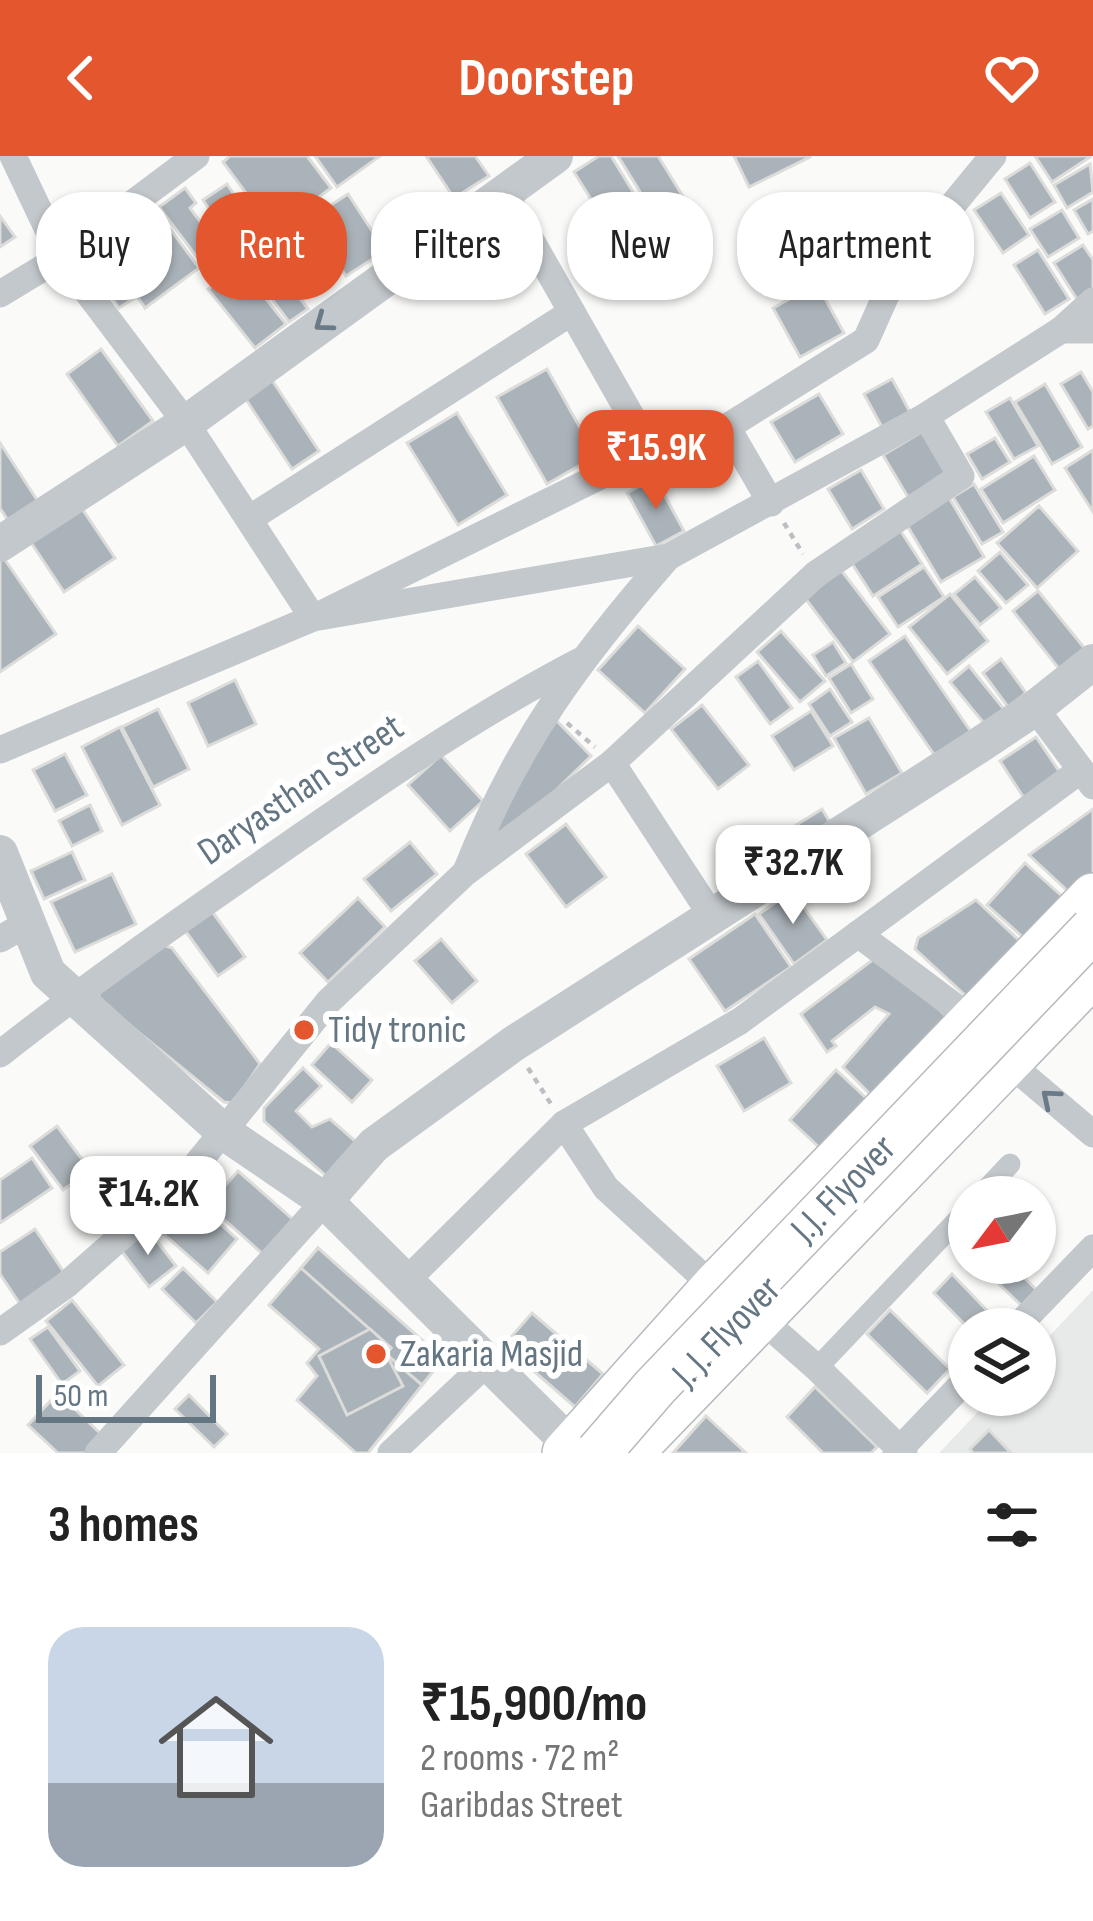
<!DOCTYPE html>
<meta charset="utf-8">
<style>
:root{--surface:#fff;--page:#f6f6f6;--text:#222;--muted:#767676;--accent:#e4572e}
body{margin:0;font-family:"Sofia Sans Condensed",sans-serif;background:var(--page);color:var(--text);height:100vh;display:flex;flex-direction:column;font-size:45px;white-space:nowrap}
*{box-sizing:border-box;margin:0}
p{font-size:39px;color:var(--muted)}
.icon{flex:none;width:66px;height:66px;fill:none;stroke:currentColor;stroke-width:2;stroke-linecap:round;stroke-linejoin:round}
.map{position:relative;height:1297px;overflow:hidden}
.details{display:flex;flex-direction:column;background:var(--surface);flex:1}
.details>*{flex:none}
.banner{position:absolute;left:36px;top:36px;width:1023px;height:108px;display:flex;gap:24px}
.needle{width:78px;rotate:238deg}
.fabs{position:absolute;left:948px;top:1020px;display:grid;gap:24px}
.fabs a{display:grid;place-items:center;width:108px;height:108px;border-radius:50%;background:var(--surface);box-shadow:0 3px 9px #0004;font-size:60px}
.scale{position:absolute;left:36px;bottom:30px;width:180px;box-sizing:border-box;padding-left:12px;border:6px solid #657683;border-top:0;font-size:33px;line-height:42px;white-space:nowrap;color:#657683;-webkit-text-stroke:9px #fff;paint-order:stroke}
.price{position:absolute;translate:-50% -102px;padding:0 27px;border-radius:24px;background:#fff;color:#222;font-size:39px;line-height:78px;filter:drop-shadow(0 3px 6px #0008)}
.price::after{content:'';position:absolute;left:50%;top:72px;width:36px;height:27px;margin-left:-18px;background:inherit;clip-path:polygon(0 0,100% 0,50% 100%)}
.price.on{background:var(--accent);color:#fff}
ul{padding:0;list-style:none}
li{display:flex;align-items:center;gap:36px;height:300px;padding:0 48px}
li span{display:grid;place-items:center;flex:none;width:336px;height:240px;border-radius:36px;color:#555}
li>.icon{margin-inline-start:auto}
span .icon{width:144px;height:144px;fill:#fffc;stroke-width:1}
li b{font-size:51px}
h2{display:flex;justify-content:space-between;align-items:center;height:144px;padding:0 48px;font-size:51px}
.pill{padding:0 42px;border-radius:48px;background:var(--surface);box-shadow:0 3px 9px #0004;font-size:42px;line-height:108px}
.pill.on{background:var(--accent);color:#fff}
header{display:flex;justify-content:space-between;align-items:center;height:156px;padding:0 48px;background:var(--accent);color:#fff;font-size:54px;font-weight:700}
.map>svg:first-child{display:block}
.built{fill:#e8e9e9}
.building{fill:#aab3b9;stroke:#dcdcda;stroke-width:3}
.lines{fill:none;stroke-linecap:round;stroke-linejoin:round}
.primary-casing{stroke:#b5babe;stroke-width:48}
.path{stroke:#bbbfc2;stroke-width:4.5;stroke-dasharray:6 6;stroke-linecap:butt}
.pedestrian{stroke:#c3c8cc;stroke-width:21}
.minor{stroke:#c3c8cc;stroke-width:27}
.tertiary{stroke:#c3c8cc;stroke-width:36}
.primary{stroke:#fff;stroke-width:45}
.primary-bridge-casing{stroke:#b5babe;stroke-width:48;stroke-linecap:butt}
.primary-bridge{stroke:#fff;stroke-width:45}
.oneway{stroke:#6a7a87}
.poi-dot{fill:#e4572e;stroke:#fff;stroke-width:4.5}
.labels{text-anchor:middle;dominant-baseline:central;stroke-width:12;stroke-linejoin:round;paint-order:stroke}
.street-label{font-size:39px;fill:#657683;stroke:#fff}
.poi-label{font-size:39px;fill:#657683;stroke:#fff;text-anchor:start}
</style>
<header><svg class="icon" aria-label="back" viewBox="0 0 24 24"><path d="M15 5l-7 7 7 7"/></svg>Doorstep<svg class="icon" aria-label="heart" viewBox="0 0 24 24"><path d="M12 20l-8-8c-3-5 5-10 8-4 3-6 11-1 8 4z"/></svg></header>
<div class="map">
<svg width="1093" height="1297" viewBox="0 0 1093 1297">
<rect width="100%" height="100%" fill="#fafaf8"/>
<polygon class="built" points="1093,1134 1093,1297 939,1297 994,1239 1035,1239 1035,1195"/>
<g class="building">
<polygon points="230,0 307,0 331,32 274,75 223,6"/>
<polygon points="315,0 380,0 337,31"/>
<polygon points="426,0 475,0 489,20 454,42"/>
<polygon points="599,0 611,0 657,75 624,96 574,16"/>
<polygon points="618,0 658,0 695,60 666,78"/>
<polygon points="734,0 810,0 810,1 749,31"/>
<polygon points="1035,0 1090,0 1090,1 1052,26"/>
<polygon points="1030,7 1055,46 1030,62 1005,23"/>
<polygon points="1090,8 1093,36 1067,52 1054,29"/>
<polygon points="227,28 257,73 233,89 203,44"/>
<polygon points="185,32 196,47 190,52 215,86 221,82 234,99 209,117 159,51"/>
<polygon points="1001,37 1029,79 1003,97 974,54"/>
<polygon points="348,38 385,95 346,120 309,63"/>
<polygon points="1093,43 1093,75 1088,78 1074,54"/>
<polygon points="1062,54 1079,82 1048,101 1030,73"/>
<polygon points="0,60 15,81 0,91"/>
<polygon points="171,74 199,112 145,152 119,113"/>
<polygon points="1083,89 1093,104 1093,140 1080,148 1054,107"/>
<polygon points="104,94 137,140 119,152 87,107"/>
<polygon points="1038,94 1069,143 1045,158 1014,109"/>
<polygon points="271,104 308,153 289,166 253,118"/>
<polygon points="238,108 286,168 255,192 208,133"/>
<polygon points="817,128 844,177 800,201 773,152"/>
<polygon points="101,193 153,265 118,290 67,218"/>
<polygon points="547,213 596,300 547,328 497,241"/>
<polygon points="1081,216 1093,236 1093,270 1088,273 1061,228"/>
<polygon points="270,221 319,295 292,313 243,239"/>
<polygon points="892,223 910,256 882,271 864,238"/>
<polygon points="1045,228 1082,291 1052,308 1015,246"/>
<polygon points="819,238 843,278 795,306 771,266"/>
<polygon points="1010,242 1038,290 1014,303 986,256"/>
<polygon points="457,257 507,339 458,369 407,287"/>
<polygon points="932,270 957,312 908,341 883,299"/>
<polygon points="995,282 1010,306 982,323 967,298"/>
<polygon points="0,287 39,347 9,366 0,352"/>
<polygon points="1093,294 1093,356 1065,312"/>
<polygon points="1034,300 1055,334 1003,367 981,333"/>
<polygon points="861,314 884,353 852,373 828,333"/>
<polygon points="655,322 684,375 656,390 627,337"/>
<polygon points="974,328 1003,376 982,388 953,341"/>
<polygon points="948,340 984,401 941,426 905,366"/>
<polygon points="1039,350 1078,395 1037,432 997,387"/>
<polygon points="81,351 115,402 64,436 30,385"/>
<polygon points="900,374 922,408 873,440 851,406"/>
<polygon points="1000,396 1028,429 1006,447 978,415"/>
<polygon points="3,401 56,478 0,516 0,402"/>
<polygon points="924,411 944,441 898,471 878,441"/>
<polygon points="841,414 890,478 853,506 805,442"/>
<polygon points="975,421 1001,452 980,469 954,438"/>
<polygon points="1038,435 1090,499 1064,519 1013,455"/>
<polygon points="950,438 988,485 947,518 909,471"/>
<polygon points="638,470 685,513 645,557 598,514"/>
<polygon points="781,475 825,525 800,546 757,496"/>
<polygon points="905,480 978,586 942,610 869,505"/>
<polygon points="833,486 846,507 826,520 813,499"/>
<polygon points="1001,503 1026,537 1008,551 983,517"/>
<polygon points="758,505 792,552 770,568 736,521"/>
<polygon points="851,508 873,543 851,557 829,522"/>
<polygon points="969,510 1011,562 992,577 950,526"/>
<polygon points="235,524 256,568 208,590 188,547"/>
<polygon points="830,533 852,566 830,580 809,548"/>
<polygon points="702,549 749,609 718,633 671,573"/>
<polygon points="158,553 189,613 153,631 122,571"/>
<polygon points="811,555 833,590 794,614 772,580"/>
<polygon points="554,562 591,600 504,685 492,673"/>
<polygon points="869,562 902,617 866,638 834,582"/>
<polygon points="120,571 160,649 122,669 82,591"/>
<polygon points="1036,581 1061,618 1024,642 1000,605"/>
<polygon points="65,598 87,639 55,655 33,614"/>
<polygon points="441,599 483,645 450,675 408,629"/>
<polygon points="90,649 102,675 72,690 59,665"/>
<polygon points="822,653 835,675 798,697 785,676"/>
<polygon points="1093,653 1093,717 1072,739 1029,699"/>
<polygon points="566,668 606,721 566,751 526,698"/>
<polygon points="410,686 437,718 391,755 364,723"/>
<polygon points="72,696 85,724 44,743 31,715"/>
<polygon points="1025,707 1064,742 1026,784 987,749"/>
<polygon points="112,718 136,768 75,796 51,746"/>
<polygon points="792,735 827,784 794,808 759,758"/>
<polygon points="358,742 385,771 328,826 300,797"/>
<polygon points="976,744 1024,789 966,840 915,793 918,782"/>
<polygon points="211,754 245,801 218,820 184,773"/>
<polygon points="755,758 791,811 725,855 689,803"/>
<polygon points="441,783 477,825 452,847 415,805"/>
<polygon points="163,789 172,792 260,908 233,947 224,946 99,844 99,828"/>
<polygon points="879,799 946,860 871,939 843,911 889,858 875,851 832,885 836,890 827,896 801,858"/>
<polygon points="764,882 791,927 744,955 717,910"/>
<polygon points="331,887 372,924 352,946 312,909"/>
<polygon points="303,912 321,930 296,955 312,971 330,963 362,991 332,1025 264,965 264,952"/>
<polygon points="836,914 866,942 820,992 790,964"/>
<polygon points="57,970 90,1014 63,1034 30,990"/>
<polygon points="32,1002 52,1032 0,1067 0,1024"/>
<polygon points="238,1015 296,1066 265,1100 208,1049"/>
<polygon points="187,1038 237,1083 208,1117 157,1072"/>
<polygon points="147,1072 176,1110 149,1131 120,1093"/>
<polygon points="35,1073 65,1118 20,1148 0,1118 0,1096"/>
<polygon points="318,1092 443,1203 368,1297 356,1297 297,1244 317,1220 307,1207 319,1193 269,1149"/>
<polygon points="318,1092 443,1203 422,1229 386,1198 391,1192 301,1112"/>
<polygon points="977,1107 1009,1107 1040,1137 1025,1153"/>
<polygon points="183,1112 217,1146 196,1167 162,1133"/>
<polygon points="952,1118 1001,1169 997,1173 969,1173 934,1137"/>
<polygon points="72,1144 124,1209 98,1230 46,1165"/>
<polygon points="890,1154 950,1213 927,1237 867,1178"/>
<polygon points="532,1157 603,1218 575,1251 504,1189"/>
<polygon points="48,1171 80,1215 62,1228 30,1183"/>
<polygon points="370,1173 391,1192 386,1198 403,1230 347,1259 319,1200"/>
<polygon points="815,1231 877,1291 871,1297 823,1297 787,1261"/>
<polygon points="58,1237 106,1283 92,1297 58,1297 28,1269"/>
<polygon points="189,1239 227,1278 214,1291 175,1253"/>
<polygon points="706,1260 746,1297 673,1297"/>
<polygon points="989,1274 1011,1297 973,1297 970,1293"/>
</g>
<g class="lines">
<g class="primary-casing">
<g id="primary">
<polyline points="565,1297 714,1131 1093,740"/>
<polyline points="630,1297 1093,818"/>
</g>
</g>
<g class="path">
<polyline points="784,367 803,398"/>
<polyline points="567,567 595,591"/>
<polyline points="528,912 551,948"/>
</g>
<g class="pedestrian">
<polyline points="979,1041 1010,1008"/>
<polyline points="817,1212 969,1052"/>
</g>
<g class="minor">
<polyline points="13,0 61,101 186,267 313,462 651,295 727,271 866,184 895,119 993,0"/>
<polyline points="503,35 651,295"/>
<polyline points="0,138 61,101 196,0"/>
<polyline points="1061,174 1093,145"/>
<polyline points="727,271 771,347"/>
<polyline points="249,363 572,156"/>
<polyline points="1035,552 1093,630"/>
<polyline points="0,594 313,462 668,401 926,260"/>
<polyline points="612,607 712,760"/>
<path d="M 467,713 C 518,585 579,503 668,401"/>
<polyline points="858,778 973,864"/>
<polyline points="0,783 28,767"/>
<path d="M 0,898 C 82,833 168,773 254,713 C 360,639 465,565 580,505"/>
<polyline points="1008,906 1093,978"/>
<polyline points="564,968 606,1032 714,1131"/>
<polyline points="405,1126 564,968 740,865 1081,614"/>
<polyline points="760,1162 817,1212 904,1297"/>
<polyline points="1015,1173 1093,1092"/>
<polyline points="0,1176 66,1129 179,1030 329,845 465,717 612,607 816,418 961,320 926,260 1061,174 1093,174"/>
<polyline points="98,1297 325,1045"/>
<polyline points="391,1297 489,1205"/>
<polyline points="896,1297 969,1221"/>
</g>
<g class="tertiary">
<polyline points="0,388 186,267 555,0"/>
<polyline points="0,697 48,817 225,977 325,1045 579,1297"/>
<polyline points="325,1045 374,989 513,888 978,590 1035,552 1093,506"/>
</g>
<use href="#primary" class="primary"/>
<g class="primary-bridge-casing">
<polyline id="primary-bridge" points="598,1297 655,1231 1093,773"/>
</g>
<use href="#primary-bridge" class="primary-bridge"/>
</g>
<defs><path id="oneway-chevron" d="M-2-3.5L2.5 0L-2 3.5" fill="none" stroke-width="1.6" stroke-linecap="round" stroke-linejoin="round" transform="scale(3)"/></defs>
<g class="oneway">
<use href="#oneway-chevron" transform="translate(323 167) rotate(144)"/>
<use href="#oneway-chevron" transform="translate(1050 942) rotate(-140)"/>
</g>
<g class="poi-dot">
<circle cx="304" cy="874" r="12"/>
<circle cx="376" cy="1198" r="12"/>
</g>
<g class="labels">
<g class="street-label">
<text transform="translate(301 634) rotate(-34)">Daryasthan Street</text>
<text transform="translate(844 1033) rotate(-46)">J.J. Flyover</text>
<text transform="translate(727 1176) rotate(-46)">J. J. Flyover</text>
</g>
<g class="poi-label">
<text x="328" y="874">Tidy tronic</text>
<text x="400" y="1198">Zakaria Masjid</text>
</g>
</g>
</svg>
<div class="fabs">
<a><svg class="needle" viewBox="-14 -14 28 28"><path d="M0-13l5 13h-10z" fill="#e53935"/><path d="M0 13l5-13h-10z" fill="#767676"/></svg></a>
<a><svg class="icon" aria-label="layers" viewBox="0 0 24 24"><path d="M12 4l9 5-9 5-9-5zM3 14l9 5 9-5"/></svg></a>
</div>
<div class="scale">50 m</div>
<b class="price on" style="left:656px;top:356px">₹15.9K</b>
<b class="price" style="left:793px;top:771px">₹32.7K</b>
<b class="price" style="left:148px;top:1102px">₹14.2K</b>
<div class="banner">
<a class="pill">Buy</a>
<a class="pill on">Rent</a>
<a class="pill">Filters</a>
<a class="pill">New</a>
<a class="pill">Apartment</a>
</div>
</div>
<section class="details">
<h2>3 homes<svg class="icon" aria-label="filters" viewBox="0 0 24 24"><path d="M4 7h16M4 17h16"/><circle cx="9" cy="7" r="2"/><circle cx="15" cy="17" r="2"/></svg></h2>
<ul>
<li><span style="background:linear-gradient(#c9d6e8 65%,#9aa5b1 0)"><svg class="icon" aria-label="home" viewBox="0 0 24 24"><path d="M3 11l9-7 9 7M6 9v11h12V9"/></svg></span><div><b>₹15,900/mo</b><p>2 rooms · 72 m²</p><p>Garibdas Street</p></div></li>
</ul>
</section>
